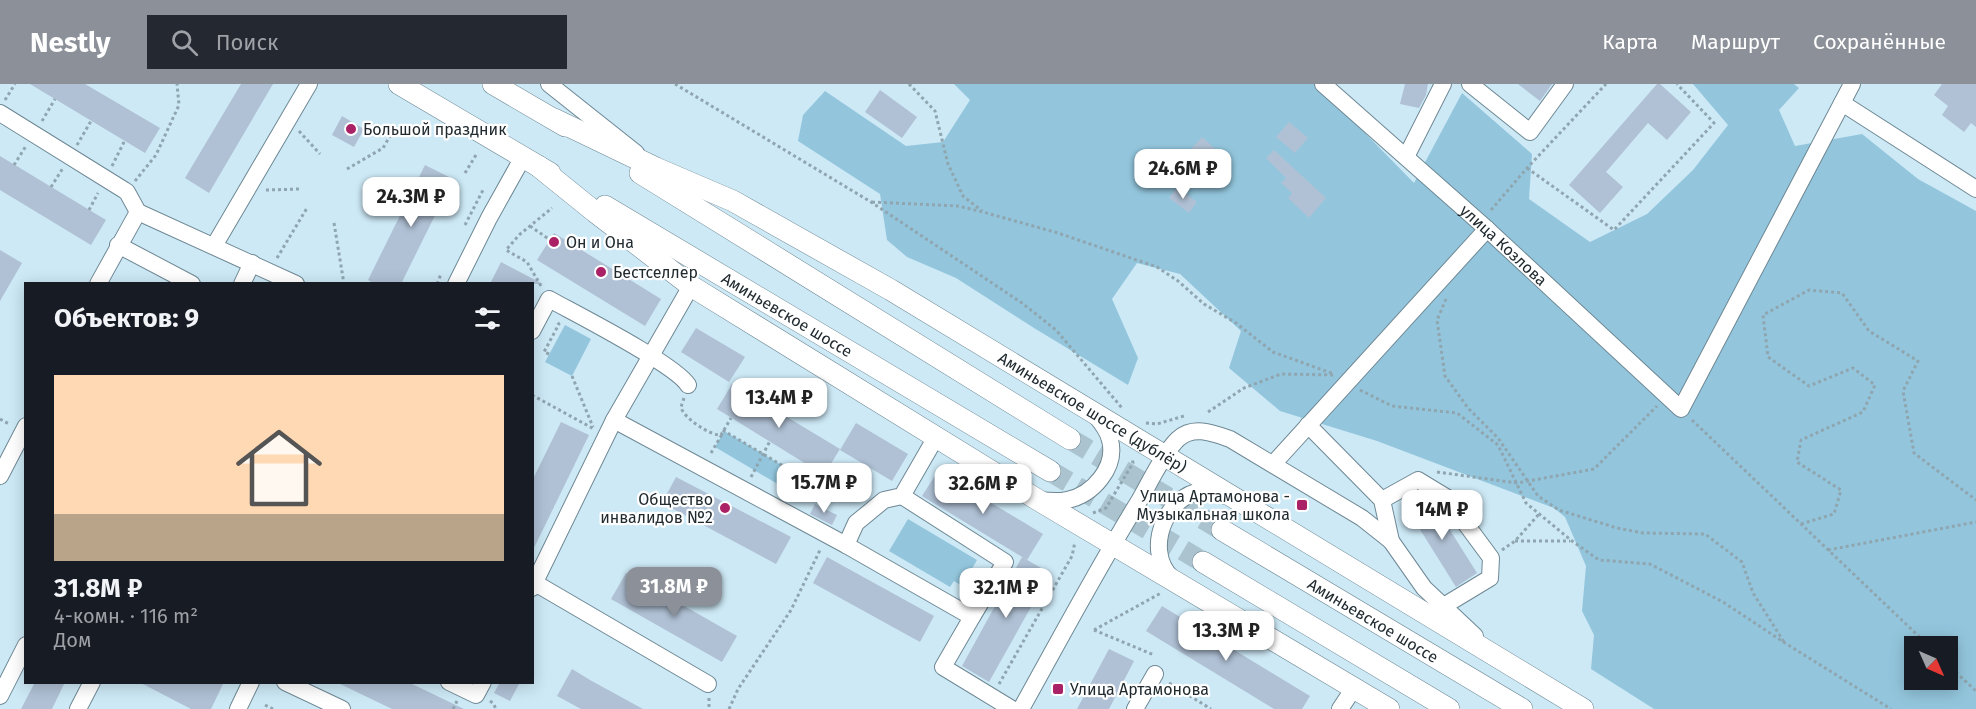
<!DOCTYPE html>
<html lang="ru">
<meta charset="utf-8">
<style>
:root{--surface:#171b24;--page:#242831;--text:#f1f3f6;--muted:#9ea1a6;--line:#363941;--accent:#8c9099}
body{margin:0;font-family:"Fira Sans",sans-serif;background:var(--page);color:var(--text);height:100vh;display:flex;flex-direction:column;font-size:22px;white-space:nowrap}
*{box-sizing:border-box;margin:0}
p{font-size:20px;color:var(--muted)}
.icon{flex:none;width:33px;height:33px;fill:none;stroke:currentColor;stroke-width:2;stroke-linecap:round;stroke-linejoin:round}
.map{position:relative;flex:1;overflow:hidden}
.details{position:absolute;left:24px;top:198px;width:510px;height:402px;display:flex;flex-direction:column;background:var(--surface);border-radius:0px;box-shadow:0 3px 15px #0003}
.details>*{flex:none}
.needle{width:39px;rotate:135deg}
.controls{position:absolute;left:1904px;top:552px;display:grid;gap:12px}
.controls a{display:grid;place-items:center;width:54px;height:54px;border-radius:0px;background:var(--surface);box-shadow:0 3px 15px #0003;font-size:30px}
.price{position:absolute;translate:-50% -51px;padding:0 14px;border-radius:12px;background:#fff;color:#222;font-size:20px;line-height:39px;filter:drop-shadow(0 2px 3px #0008)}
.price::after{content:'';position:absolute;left:50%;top:36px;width:18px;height:14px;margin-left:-9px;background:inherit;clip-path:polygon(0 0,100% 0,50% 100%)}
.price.current{background:var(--accent);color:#fff}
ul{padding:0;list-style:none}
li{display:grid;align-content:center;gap:12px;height:318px;padding:0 30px}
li+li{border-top:2px solid var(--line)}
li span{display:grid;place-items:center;height:186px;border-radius:0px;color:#555}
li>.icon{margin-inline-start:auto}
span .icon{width:108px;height:108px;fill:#fffc;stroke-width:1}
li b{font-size:26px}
h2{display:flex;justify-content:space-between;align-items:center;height:72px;padding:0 30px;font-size:26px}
header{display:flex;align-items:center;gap:36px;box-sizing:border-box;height:84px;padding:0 30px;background:var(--accent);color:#fff}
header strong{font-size:28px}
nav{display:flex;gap:33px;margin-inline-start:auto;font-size:21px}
.search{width:420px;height:54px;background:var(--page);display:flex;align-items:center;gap:15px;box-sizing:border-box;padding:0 21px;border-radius:0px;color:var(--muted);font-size:22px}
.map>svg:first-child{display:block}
.green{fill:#93c6dd;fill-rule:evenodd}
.building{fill:#b0c1d5}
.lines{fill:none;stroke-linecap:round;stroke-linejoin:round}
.major-tunnel{stroke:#aac3ce;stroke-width:21;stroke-dasharray:21 10;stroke-linecap:butt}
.minor-casing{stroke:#6e8894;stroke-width:18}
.major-casing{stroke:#6e8894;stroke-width:22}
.path{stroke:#8fa5af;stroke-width:3;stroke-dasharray:3 3;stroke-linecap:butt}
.minor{stroke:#fff;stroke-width:16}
.major{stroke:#fff;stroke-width:21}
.poi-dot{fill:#aa2165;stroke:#fff;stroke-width:2}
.labels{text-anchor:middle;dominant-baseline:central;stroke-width:4.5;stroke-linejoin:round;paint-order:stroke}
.poi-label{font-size:16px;fill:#202a2f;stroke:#fff;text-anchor:start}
.street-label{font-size:16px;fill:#202a2f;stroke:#fff}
</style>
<header>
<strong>Nestly</strong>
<div class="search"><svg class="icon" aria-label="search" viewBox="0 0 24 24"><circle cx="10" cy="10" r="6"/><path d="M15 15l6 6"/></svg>Поиск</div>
<nav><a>Карта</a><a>Маршрут</a><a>Сохранённые</a></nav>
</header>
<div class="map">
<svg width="1976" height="625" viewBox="0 0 1976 625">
<rect width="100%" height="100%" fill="#cde9f6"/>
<g class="green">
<path d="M 954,0 L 1324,0 L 1319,2 L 1414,99 L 1462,9 L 1532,70 L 1529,115 L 1590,158 L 1647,130 L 1693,86 L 1728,41 L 1693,0 L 1794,0 L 1799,4 L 1779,26 L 1795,62 L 1862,50 L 1918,95 L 1976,127 L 1976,625 L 1654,625 L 1591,585 L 1594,551 L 1582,527 L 1586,482 L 1565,433 L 1554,424 L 1377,357 L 1280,327 L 1229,284 L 1241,247 L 1180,190 L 1137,179 L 1112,215 L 1138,274 L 1128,301 L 1034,244 L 956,194 L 907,173 L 887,156 L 880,110 L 798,57 L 803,31 L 825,7 L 906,62 L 943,58 L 970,16 ZM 1914,562 L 1947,562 L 1947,596 L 1914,596 Z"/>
<polygon points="565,241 591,255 572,292 545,278"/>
<polygon points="724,347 802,393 793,409 715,363"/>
<polygon points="908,435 977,476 962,502 954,497 950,503 889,467"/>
</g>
<g class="building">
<polygon points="30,0 85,0 160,44 145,69"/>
<polygon points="241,0 273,0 209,109 185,94"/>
<polygon points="1405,0 1428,0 1426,11 1419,24 1400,20"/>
<polygon points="1518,0 1552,0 1540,17"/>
<polygon points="1657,0 1660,0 1691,28 1667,56 1648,39 1606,88 1623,103 1600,129 1569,101"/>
<polygon points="1942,0 1976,0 1976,43 1971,39 1964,48 1942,31 1948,22 1934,11"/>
<polygon points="880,6 917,33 902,54 865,28"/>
<polygon points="342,32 364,45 354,63 332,51"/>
<polygon points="1289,38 1308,54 1295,69 1276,53"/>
<polygon points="1202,53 1224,73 1212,86 1189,67"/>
<polygon points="1274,66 1326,114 1309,134 1288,114 1292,109 1281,99 1286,94 1266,74"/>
<polygon points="0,72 106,136 91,161 0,106"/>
<polygon points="425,81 453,95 401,200 375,200 368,196"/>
<polygon points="1177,103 1197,118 1189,129 1169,114"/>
<polygon points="554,149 661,215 645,242 537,176"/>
<polygon points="0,166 22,179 0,217"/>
<polygon points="501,178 543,200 490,200"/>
<polygon points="696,244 745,273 729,298 681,268"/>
<polygon points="732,300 840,365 824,391 717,325"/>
<polygon points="561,338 589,351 532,468 532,397"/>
<polygon points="856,339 908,370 892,397 840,366"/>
<polygon points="938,387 1043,450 1027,476 922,412"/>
<polygon points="676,393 791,453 776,480 662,419"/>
<polygon points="1424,412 1431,416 1477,489 1456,503 1406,423"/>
<polygon points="815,420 837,431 832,441 810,430"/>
<polygon points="827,473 934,532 920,558 813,499"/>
<polygon points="1022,473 1050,489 989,598 962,582"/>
<polygon points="626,489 737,552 722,578 611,515"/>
<polygon points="1162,522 1310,612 1302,625 1274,625 1146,547"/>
<polygon points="1109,565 1134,577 1109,625 1077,625"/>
<polygon points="572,585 590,596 643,625 581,625 557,612"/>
<polygon points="35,598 65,598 52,625 21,625"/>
<polygon points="139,598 224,598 211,625 191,625"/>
<polygon points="336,598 408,598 464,625 392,625"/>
<polygon points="500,598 520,598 510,617 494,609"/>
</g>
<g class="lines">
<g class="major-tunnel">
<polyline points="1070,355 1222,446"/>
<polyline points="1050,387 1203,478"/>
</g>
<g class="minor-casing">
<g id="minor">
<polyline points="549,0 636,69"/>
<path id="s1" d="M 1323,0 L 1487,145 L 1681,325 L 1852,0"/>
<polyline points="1470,0 1530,48 1565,0"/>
<polyline points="1842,19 1976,105"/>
<polyline points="0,29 124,106 127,108 138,128 296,200"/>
<polyline points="1406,73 1443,0"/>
<polyline points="118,161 192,200"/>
<polyline points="214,162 309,0"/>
<polyline points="98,200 138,128"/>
<polyline points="242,200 252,179"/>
<polyline points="456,200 489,134 523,73"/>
<polyline points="691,202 614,336 846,461 972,533 943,583 1012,625"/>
<path d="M 532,247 L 549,215 C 576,230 675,280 688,301"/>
<polyline points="1308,341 1382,416 1391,457"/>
<polyline points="1274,379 1487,145"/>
<polyline points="0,392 26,342"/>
<polyline points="902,412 1005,478 972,533"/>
<path d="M 1039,416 C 1048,417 1058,418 1067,416 C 1093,411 1117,383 1110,356 C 1108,347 1101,338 1095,331"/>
<polyline points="1382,416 1418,396 1446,413 1491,474 1490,494 1442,523"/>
<polyline points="846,461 856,439 884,416 902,412 936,353"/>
<path d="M 1172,494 C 1141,465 1169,401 1213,407 C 1217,408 1222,411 1226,412"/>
<polyline points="535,499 708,600"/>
<polyline points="532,504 614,336"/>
<polyline points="285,598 342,625"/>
<polyline points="449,598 476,611 483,598"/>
<polyline points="0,612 26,561"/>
<polyline points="78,625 92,598"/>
<polyline points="238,625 251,598"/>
<path d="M 1021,625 C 1060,555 1097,485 1139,417 C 1149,400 1164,368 1178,355 C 1193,341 1213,349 1230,355 L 1362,434 L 1391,457 L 1424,504 L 1475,552"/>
<polyline points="1135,625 1155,590"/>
<polyline points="1340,625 1354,604"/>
</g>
</g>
<g class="major-casing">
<g id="major">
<polyline points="399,0 550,89"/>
<polyline points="493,0 565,42"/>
<path id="s2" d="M 554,35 L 656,84 L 733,117 L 891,206 L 1583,625"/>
<polyline points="538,82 595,128 691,202 1038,416 1389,625"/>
<polyline points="640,89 1070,355"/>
<path id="s3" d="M 605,122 L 1050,387"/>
<path id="s4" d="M 1222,446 L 1522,625"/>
<polyline points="1203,478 1449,625"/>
</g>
</g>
<g class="path">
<polyline points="675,0 871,118 1022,219 1056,246 1122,324"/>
<polyline points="909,0 935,27 948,80 963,112 982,127"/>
<polyline points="5,16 15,0"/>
<polyline points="42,37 55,15"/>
<polyline points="299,47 320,70"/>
<polyline points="77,61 91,37"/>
<polyline points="14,81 26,62"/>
<polyline points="112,82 125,56"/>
<polyline points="1527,84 1614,146 1714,39 1677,0"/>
<polyline points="347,85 383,64 393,47"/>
<polyline points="465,89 476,71"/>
<polyline points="135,97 156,71 179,21 177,0"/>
<polyline points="51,103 63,84"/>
<polyline points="266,106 300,105"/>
<polyline points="872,118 958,122 983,128 1058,149 1157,183 1178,197 1204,220 1236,239 1273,268 1334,290"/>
<polyline points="89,126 98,109"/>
<polyline points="1491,126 1527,84 1606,0"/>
<polyline points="334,139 344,200"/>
<polyline points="465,141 483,106"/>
<polyline points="530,142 550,156"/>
<polyline points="277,174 307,124"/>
<polyline points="437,200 441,190"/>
<polyline points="541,202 527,178 506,166 519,151 552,124"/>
<polyline points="1446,215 1437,236 1445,292 1468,324 1498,354 1538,412 1559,426 1617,444 1643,449 1705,450 1742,478 1753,509 1784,558"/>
<polyline points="549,270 544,268 559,240 557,238"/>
<polyline points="572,292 593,343"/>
<polyline points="1360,306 1392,322 1457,329 1498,361 1526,419 1572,457 1599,476 1650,480 1723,518 1785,559 1891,625"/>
<polyline points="532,311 594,345"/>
<path d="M 684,314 L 681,323 C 683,334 711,352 721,351 L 731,334"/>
<polyline points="1208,328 1244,304 1281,290 1334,291"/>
<polyline points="0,335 9,340"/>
<polyline points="1692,336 1929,562"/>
<polyline points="1146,339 1157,340 1184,332"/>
<polyline points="711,369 724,347 802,393"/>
<polyline points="1437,388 1517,399 1594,385 1657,322"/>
<polyline points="751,393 770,357"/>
<polyline points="791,413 809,381"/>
<polyline points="1093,429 1106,424 1133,379 1132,374"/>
<polyline points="1801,440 1834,430 1841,406 1797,378 1801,356 1863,328 1875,301 1853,284 1809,302 1768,273 1763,231 1809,206 1842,209 1869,247 1918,277 1903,307 1914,369 1976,416"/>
<polyline points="1515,457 1570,457"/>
<polyline points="1502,466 1515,457 1539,430"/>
<polyline points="1828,466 1976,438"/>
<polyline points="1094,546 1161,509"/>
<polyline points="1094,546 1154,571"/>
<polyline points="1947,580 1976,607"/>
<polyline points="1169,599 1211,625"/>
<polyline points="999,600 1072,472 1075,458"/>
<polyline points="709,614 709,625"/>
<polyline points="490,617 493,619 496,625"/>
<polyline points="265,621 273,625"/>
<polyline points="453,625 457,617"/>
<polyline points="729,625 738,605 791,526 820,466"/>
</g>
<use href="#minor" class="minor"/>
<use href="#major" class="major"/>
</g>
<g class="poi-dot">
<circle cx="351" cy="45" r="6"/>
<circle cx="554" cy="158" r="6"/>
<circle cx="601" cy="188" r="6"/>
<rect x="1296" y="415" width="12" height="12" rx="3"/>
<circle cx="725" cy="424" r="6"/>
<rect x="1052" y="599" width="12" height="12" rx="3"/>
</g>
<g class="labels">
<g class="poi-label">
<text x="363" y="45">Большой праздник</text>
<text x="566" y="158">Он и Она</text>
<text x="613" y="188">Бестселлер</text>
<text x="1290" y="412" text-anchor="end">Улица Артамонова -<tspan x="1290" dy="18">Музыкальная школа</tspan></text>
<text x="713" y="415" text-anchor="end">Общество<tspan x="713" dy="18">инвалидов №2</tspan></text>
<text x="1070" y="605">Улица Артамонова</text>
</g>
<g class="street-label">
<text stroke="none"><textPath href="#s1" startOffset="242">улица Козлова</textPath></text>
<text stroke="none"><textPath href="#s3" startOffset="212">Аминьевское шоссе</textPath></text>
<text stroke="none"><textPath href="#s2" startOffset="614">Аминьевское шоссе (дублёр)</textPath></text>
<text stroke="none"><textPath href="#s4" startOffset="176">Аминьевское шоссе</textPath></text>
</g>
</g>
</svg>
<div class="controls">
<a><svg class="needle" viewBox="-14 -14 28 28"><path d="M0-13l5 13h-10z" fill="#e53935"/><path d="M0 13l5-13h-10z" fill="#9ea1a6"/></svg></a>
</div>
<b class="price" style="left:1183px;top:116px">24.6M ₽</b>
<b class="price" style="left:411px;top:144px">24.3M ₽</b>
<b class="price" style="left:779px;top:345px">13.4M ₽</b>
<b class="price" style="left:824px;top:430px">15.7M ₽</b>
<b class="price" style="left:983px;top:431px">32.6M ₽</b>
<b class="price" style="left:1442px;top:457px">14M ₽</b>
<b class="price current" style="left:674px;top:534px">31.8M ₽</b>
<b class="price" style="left:1006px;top:535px">32.1M ₽</b>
<b class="price" style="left:1226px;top:578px">13.3M ₽</b>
<section class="details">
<h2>Объектов: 9<svg class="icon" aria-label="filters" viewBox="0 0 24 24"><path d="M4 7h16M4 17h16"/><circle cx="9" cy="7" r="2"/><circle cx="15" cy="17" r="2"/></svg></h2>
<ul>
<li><span style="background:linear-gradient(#ffd9b3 75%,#b9a48a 0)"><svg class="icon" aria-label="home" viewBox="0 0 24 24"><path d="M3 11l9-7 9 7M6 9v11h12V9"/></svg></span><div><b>31.8M ₽</b><p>4-комн. · 116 m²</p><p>Дом</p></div></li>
</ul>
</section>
</div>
